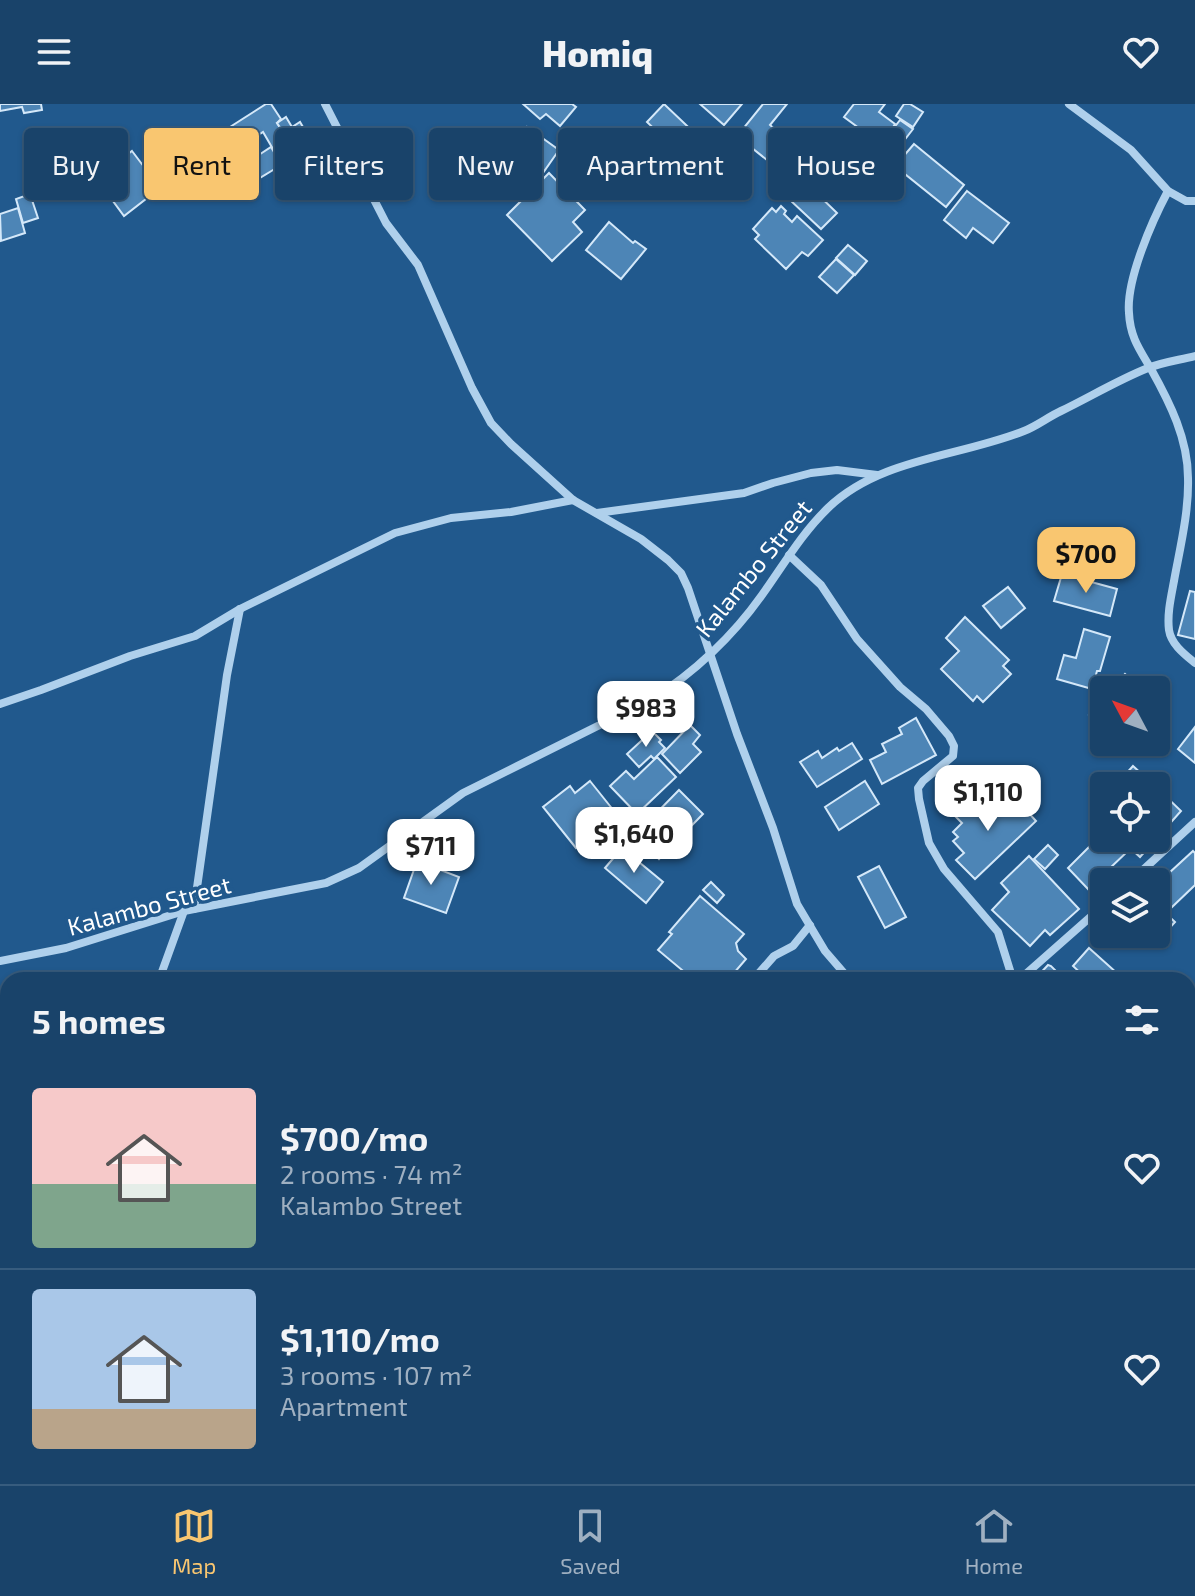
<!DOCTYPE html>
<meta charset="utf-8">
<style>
:root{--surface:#19436a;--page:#224a70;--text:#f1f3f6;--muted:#9fb0c1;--line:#375c7e;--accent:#f9c670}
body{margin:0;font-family:"Exo 2",sans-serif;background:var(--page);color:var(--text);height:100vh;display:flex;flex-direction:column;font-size:30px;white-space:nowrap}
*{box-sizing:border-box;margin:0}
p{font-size:26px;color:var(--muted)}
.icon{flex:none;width:44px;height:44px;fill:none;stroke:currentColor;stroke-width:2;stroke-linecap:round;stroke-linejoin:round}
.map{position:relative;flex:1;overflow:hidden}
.sheet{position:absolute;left:0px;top:868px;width:1196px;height:512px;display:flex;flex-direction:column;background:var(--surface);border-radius:24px 24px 0 0;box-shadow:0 2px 6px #0004,0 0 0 2px var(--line)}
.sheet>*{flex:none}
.guide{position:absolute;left:24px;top:24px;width:1148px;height:72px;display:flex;gap:16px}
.needle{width:52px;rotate:311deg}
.buttons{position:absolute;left:1090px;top:572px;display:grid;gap:16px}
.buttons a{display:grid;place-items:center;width:80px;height:80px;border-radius:8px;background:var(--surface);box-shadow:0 2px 6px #0004,0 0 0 2px var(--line);font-size:40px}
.price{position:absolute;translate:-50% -68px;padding:0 18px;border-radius:16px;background:#fff;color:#222;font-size:26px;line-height:52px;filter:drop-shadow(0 2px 4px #0008)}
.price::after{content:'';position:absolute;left:50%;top:48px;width:24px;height:18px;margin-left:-12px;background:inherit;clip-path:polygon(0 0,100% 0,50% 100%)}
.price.current{background:var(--accent);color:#111}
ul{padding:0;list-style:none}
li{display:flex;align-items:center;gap:24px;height:200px;padding:0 32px}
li+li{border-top:2px solid var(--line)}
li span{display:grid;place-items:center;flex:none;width:224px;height:160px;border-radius:8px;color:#555}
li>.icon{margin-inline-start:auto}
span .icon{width:96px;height:96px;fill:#fffc;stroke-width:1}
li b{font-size:34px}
h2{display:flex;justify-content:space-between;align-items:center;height:96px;padding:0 32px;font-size:34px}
.pill{padding:0 28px;border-radius:8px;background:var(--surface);box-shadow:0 2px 6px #0004,0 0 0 2px var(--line);font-size:28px;line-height:72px}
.pill.current{background:var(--accent);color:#111}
header{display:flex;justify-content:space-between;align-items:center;height:104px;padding:0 32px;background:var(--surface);font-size:36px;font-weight:800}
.tab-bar{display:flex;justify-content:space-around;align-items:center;height:112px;border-top:2px solid var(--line);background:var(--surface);font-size:22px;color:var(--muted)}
.tab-bar a{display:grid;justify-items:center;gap:4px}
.tab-bar .current{color:var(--accent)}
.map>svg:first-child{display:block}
.building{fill:#4d85b6;stroke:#d4e8f9;stroke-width:2}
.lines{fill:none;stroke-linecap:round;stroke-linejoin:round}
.minor{stroke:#afd0ec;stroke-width:8}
.labels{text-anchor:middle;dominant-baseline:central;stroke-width:7;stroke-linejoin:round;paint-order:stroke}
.street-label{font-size:24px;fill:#fff;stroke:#21598d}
</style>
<header><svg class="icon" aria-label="menu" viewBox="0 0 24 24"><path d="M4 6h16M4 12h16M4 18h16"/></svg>Homiq<svg class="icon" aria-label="heart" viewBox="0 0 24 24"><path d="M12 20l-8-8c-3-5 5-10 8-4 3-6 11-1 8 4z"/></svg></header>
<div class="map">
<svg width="1195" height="1380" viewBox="0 0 1195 1380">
<rect width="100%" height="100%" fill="#21598d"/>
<g class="building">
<polygon points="0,0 41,0 42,6 24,9 22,3 0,7"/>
<polygon points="266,0 271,0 281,15 277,19 287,35 273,45 263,28 242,42 230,23"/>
<polygon points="523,0 572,0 576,3 560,22 546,10 540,15"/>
<polygon points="664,0 703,37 680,62 662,45 668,38 647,18"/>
<polygon points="700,0 742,0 724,21"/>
<polygon points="763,0 787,0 770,21 786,35 783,40 787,44 785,46 799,58 787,72 747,40 752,34 742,26"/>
<polygon points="854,0 885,0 879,8 895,20 882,41 844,13"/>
<polygon points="904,0 910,0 923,8 913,23 896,12"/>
<polygon points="286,13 292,23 300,18 310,35 298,41 306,53 282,69 278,63 258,75 248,58 271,43 274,48 290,38 277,19"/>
<polygon points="900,16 913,25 903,38 890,29"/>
<polygon points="527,23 559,46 538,76 514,59 520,52 511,46"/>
<polygon points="847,31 859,40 855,44 876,62 862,80 855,74 844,88 823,71 819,76 807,67 833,36 839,41"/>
<polygon points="914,40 964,81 946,103 895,62"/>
<polygon points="132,47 160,84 124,112 96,74"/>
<polygon points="549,69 585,106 573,118 582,128 552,157 507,111"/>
<polygon points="399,75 403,87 386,93 382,82"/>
<polygon points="806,79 837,109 821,125 790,96"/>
<polygon points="967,87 1009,119 993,139 973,124 966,134 944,116"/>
<polygon points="30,90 38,114 23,119 16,95"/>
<polygon points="781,102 786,107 784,110 792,118 797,112 823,136 808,152 802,148 786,165 755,135 759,131 753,125 772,104 776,108"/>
<polygon points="18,104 25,129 1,137 0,110"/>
<polygon points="609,118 633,139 635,137 646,145 621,175 586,146"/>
<polygon points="848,141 867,157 855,171 836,154"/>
<polygon points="836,155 854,171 837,189 819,173"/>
<polygon points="1062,470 1117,485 1110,512 1054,497"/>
<polygon points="1008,483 1025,504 1001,524 983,502"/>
<polygon points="1190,487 1195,488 1195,535 1178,531"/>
<polygon points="965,513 1009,556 1003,562 1011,570 983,598 977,592 973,597 941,565 959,547 946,534"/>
<polygon points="1084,525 1110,533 1100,567 1097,567 1092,585 1057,575 1064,551 1076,554"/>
<polygon points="1125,570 1143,586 1111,586"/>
<polygon points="1104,594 1104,625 1089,611"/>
<polygon points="916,614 936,651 882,680 870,656 886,648 882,640 902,630 899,624"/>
<polygon points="690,621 700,631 693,640 701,648 680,669 662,650"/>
<polygon points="1195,623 1195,659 1178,645"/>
<polygon points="652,627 661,636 659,638 665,644 654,655 651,652 639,663 627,650"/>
<polygon points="852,639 862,655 817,683 800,658 818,647 822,654 837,644 839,647"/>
<polygon points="657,653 676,673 637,710 610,682 626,667 634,675"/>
<polygon points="1133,662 1155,682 1115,682"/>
<polygon points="590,677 618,712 576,744 543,703 570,682 575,689"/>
<polygon points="865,677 879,700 839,726 825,703"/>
<polygon points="1156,683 1181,707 1140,753 1119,734 1156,734"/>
<polygon points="679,686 703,710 659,755 635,731"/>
<polygon points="980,691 993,704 998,700 1005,707 1017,696 1036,717 975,775 956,756 964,749 953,737 958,733 953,728 962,719 956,713"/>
<polygon points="1104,694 1104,720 1091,708"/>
<polygon points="1104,728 1104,734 1117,734 1129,746 1088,785 1068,764"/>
<polygon points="1048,741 1058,751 1045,765 1034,755"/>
<polygon points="622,744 663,778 646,799 605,764"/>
<polygon points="1193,747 1195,749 1195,781 1171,804 1156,788 1156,781"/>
<polygon points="1029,752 1079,805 1050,831 1045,826 1030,842 992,806 1009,788 1001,779"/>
<polygon points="417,757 459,773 446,809 404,794"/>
<polygon points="879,762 906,813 885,824 858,773"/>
<polygon points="711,778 724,791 717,799 703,786"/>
<polygon points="700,792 744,830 736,839 738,847 746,855 728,876 694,876 658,846 672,830 669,828"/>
<polygon points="1156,800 1175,818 1156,839 1146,830 1156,830"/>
<polygon points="1089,844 1118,870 1112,876 1088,876 1073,862"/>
<polygon points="1048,861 1051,862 1065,876 1034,876"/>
<polygon points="0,988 8,990 7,1013 0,1011"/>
<polygon points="276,1372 310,1372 318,1380 268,1380"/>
<polygon points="363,1372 367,1372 369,1377 382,1372 386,1380 348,1380"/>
<polygon points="426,1372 458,1372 452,1380 420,1380"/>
<polygon points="597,1372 663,1372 671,1379 590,1380"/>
<polygon points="896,1372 969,1372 962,1380 904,1380"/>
</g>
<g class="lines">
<g class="minor">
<polyline points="325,0 386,119 418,161 472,284 491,319 511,340 573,396 641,435 668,456 681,469 688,484 737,630 773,724 797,800 825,847 850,876"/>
<polyline points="1069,0 1131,46 1168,87 1186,97 1195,97"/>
<path d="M 1168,87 C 1152,117 1126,176 1129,209 C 1130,233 1140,246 1151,265 C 1170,299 1188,335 1188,374 C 1189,408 1180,444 1174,477 C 1171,493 1167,510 1169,526 C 1171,540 1184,550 1195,559"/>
<polyline points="597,409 744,389 773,379 811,369 837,366 877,371"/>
<polyline points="789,451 821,481 857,535 900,583 926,605 949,632 954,642 953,652 923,677 918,684 919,695 929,739 944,765 998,828 1013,876"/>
<polyline points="0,600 41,586 130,552 195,532 240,505 395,429 451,414 511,408 573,396"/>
<polyline points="1130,778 1195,718"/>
<polyline points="194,805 227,571 240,505"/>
<path d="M 0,857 L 66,844 L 184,807 L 326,779 L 359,764 L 463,689 L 652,595 C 694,569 733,532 762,491 C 783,462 801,430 828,404 C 880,354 959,353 1024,327 C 1037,322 1048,313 1061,307 C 1090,293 1118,276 1148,264 C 1163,258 1180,256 1195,252"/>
<polyline points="159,876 184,807"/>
<polyline points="753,876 774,852 793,842 810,821"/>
<polyline points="1019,876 1104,801"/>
<polyline points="0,903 8,911"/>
<polyline points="1188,918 1195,914"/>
<polyline points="1188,1203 1195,1210"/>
<polyline points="0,1213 8,1195"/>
<polyline points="1188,1250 1195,1262"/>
<polyline points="496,1372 498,1380"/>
<polyline points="764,1372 773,1380"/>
<polyline points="857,1380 864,1372"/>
</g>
</g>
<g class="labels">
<g class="street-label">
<text transform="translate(753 464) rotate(-51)">Kalambo Street</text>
<text transform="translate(149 801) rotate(-15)">Kalambo Street</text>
</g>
</g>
</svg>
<div class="buttons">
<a><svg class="needle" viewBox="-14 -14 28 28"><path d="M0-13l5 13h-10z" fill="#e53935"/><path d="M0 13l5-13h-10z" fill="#9fb0c1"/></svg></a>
<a><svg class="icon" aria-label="locate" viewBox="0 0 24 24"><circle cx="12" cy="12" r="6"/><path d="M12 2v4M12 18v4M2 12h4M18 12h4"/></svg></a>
<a><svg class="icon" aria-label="layers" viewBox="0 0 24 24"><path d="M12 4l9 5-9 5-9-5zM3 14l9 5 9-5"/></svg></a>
</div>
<b class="price current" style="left:1086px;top:491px">$700</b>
<b class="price" style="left:646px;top:645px">$983</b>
<b class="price" style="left:988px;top:729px">$1,110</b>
<b class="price" style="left:634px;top:771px">$1,640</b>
<b class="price" style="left:431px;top:783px">$711</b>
<div class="guide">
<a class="pill">Buy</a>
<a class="pill current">Rent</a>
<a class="pill">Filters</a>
<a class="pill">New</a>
<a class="pill">Apartment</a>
<a class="pill">House</a>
</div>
<section class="sheet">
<h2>5 homes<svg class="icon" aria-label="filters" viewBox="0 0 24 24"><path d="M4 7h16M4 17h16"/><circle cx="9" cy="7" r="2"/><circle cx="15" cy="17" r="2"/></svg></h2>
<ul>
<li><span style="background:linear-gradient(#f6c9c9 60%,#7fa58c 0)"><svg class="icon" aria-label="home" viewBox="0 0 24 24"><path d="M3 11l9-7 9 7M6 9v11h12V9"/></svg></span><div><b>$700/mo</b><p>2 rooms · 74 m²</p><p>Kalambo Street</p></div><svg class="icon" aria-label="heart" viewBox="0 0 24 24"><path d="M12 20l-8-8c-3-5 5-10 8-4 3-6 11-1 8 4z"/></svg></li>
<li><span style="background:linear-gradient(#a9c7e8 75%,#b9a48a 0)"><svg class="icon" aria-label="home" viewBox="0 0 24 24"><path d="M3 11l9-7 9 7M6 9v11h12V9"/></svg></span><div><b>$1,110/mo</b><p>3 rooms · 107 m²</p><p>Apartment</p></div><svg class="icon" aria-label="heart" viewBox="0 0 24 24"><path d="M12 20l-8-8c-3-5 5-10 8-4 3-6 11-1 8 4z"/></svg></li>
</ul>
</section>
</div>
<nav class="tab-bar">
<a class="current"><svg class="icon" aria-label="map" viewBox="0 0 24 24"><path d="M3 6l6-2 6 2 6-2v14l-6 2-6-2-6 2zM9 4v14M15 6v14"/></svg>Map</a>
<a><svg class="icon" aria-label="saved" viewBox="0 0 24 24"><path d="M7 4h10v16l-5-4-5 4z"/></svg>Saved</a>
<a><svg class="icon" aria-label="home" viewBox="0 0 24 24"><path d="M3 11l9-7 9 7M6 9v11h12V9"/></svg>Home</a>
</nav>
